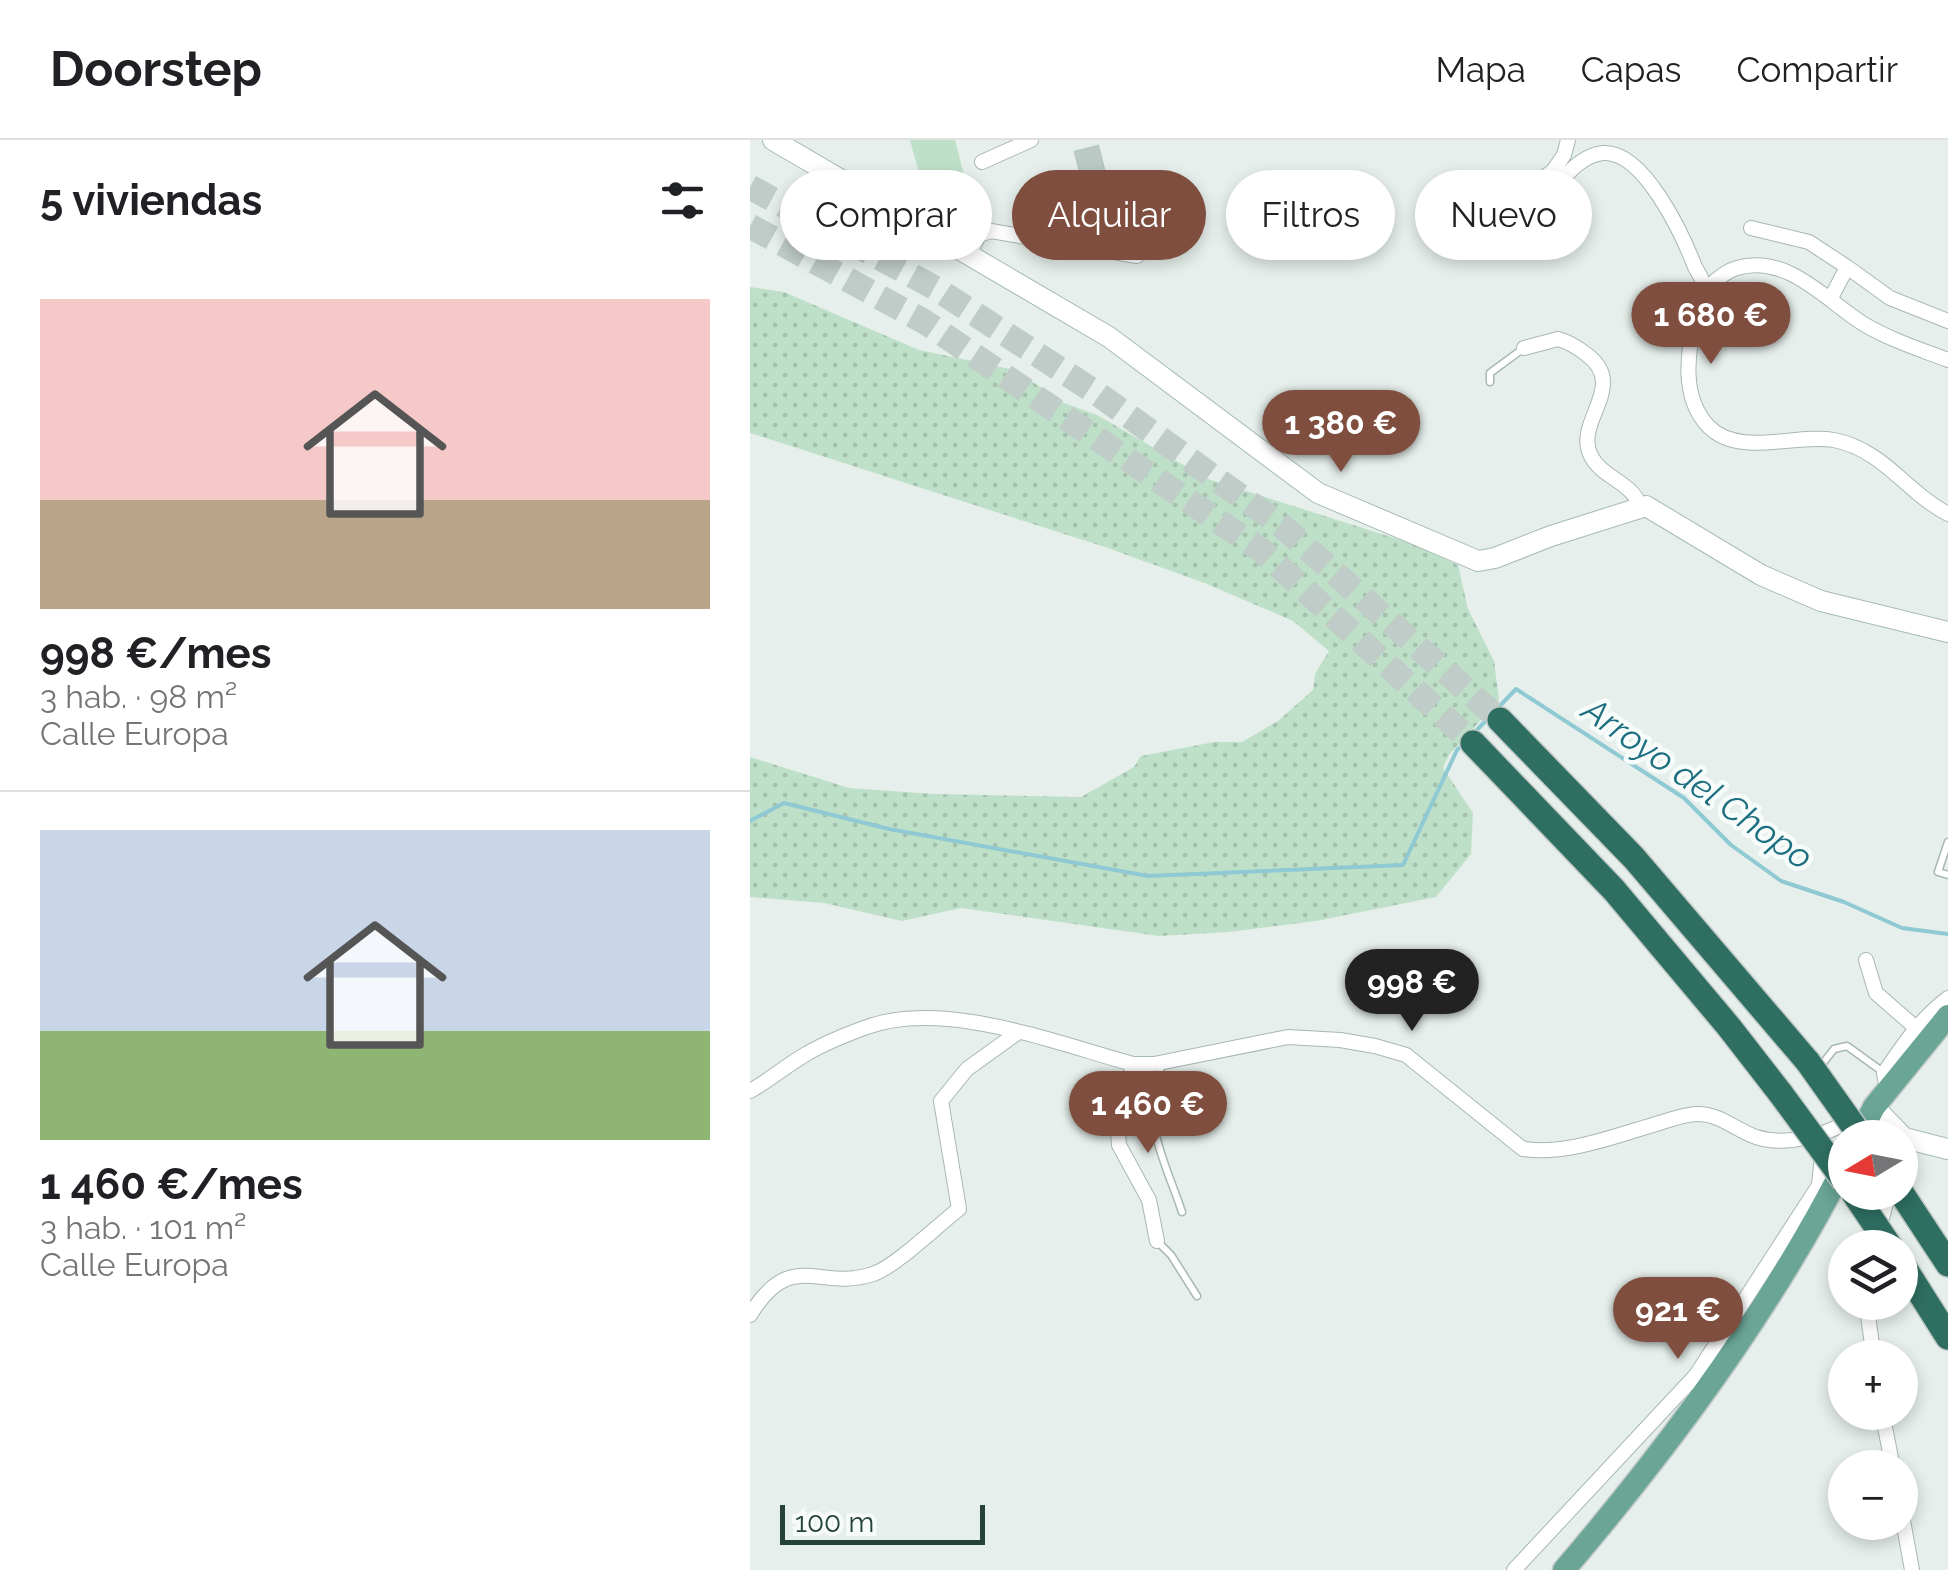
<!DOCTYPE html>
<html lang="es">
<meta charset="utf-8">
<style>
:root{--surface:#fff;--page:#f2f2f2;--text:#202124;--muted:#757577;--line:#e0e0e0;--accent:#7f4e3f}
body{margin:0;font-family:Raleway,sans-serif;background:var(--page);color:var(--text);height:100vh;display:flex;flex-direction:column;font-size:38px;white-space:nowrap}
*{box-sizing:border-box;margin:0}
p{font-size:32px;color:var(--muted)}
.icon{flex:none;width:55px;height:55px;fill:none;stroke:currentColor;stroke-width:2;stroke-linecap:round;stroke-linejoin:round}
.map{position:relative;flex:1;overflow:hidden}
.panel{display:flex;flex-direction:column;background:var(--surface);width:750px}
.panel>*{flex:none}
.banner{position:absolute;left:30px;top:30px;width:950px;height:90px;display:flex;gap:20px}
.needle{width:65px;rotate:260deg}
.fabs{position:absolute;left:1078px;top:980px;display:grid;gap:20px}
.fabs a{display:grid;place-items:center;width:90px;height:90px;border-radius:50%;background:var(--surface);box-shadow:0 5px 15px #0003;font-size:50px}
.scale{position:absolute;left:30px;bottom:25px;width:205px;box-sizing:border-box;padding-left:10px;border:5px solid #24423a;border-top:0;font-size:28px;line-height:35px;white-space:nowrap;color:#24423a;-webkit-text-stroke:8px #f7fbf9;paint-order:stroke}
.price{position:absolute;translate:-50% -85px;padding:0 22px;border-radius:35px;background:var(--accent);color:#fff;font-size:32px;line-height:65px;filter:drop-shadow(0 2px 5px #0008)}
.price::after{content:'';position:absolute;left:50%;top:60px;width:30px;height:22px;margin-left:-15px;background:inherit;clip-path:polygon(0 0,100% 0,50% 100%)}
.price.on{background:#222;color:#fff}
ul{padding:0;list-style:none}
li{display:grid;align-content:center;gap:20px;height:530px;padding:0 40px}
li+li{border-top:2px solid var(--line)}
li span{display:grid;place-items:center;height:310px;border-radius:0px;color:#555}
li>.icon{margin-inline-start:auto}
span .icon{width:180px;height:180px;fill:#fffc;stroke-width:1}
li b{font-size:42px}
h2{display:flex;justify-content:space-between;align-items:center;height:120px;padding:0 40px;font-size:42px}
.pill{padding:0 35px;border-radius:45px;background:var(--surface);box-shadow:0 5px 15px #0003;font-size:35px;line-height:90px}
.pill.on{background:var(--accent);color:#fff}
header{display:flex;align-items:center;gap:60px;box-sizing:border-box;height:140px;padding:0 50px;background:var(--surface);border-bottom:2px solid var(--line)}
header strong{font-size:48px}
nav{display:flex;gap:55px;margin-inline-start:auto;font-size:35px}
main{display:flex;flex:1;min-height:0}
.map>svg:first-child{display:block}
.grass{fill:url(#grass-dots)}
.green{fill:#bfe0c8}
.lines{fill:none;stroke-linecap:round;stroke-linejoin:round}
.stream{stroke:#8ec9d4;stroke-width:4}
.building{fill:#bbcac4;stroke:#b8c9c2;stroke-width:2.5}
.highway-tunnel{stroke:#bfccc8;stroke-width:25;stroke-dasharray:25 12;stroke-linecap:butt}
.lane-casing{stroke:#a8b8b2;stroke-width:9}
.street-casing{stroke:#a8b8b2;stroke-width:16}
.secondary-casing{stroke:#a4bbb3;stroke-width:22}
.primary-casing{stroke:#c2cac8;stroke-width:25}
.highway-casing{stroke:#c2cac8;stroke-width:28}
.lane{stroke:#fff;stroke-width:6}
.street{stroke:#fff;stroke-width:14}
.secondary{stroke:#fff;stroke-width:20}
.primary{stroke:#6aa596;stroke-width:22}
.highway{stroke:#2f6f62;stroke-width:25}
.highway-bridge-casing{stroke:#c2cac8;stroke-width:28;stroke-linecap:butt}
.highway-bridge{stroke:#2f6f62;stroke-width:25}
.labels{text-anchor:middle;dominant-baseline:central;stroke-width:9;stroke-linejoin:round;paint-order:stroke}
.water-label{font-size:35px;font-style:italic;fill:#1c6f80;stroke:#f7fbf9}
</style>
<header>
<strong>Doorstep</strong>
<nav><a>Mapa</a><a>Capas</a><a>Compartir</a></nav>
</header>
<main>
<section class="panel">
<h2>5 viviendas<svg class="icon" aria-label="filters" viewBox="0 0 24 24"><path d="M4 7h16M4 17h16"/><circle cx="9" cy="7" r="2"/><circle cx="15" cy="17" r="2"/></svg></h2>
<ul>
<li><span style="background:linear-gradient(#f6c9c9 65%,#b9a48a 0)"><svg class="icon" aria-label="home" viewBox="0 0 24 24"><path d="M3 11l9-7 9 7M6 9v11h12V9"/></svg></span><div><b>998 €/mes</b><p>3 hab. · 98 m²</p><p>Calle Europa</p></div></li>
<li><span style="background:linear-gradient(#c9d6e8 65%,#8fb573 0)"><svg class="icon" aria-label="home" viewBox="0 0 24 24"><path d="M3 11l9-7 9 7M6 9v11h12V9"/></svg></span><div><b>1 460 €/mes</b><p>3 hab. · 101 m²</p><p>Calle Europa</p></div></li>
</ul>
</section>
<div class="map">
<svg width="1198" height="1430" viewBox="0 0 1198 1430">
<defs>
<pattern id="grass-dots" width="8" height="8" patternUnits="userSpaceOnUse" patternTransform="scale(2.5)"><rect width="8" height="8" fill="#bfe0c8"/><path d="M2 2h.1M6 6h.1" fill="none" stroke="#a4c1ad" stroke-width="1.8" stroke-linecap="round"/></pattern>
</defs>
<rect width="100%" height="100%" fill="#e6efeb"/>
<polygon class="grass" points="0,147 34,152 169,210 265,230 314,263 347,275 458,339 660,403 708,425 718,469 744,521 749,560 699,615 693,628 723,673 721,714 686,757 566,781 479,792 409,796 211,768 152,781 74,763 0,757 0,617 99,648 184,654 331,657 384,627 391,616 464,602 492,602 528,581 563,550 565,534 579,511 543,481 457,444 355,407 0,293"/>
<g class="green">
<polygon points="160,0 205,0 218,51 176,59"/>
<polygon points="361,36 376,92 342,96 329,45"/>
<polygon points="320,38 331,101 318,99 312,79 298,82 287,45"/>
</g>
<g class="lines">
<g class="stream">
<polyline points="724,593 766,549 934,658 981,705 1031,741 1094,762 1152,788 1198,794"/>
<polyline points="0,681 34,663 139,689 398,736 653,725 707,610 714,604"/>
</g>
</g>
<polygon class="building" points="348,6 355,33 332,39 325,12"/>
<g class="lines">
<g class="highway-tunnel">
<polyline points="0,47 185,148 348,254 532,386 750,580"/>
<polyline points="0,86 175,182 511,410 723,603"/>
</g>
<g class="lane-casing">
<g id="lane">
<polyline points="740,242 740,233 774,208"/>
<polyline points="1198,702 1188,732 1198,735"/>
<path d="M 412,926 C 386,971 417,1026 432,1072"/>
<polyline points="1070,927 1084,909 1097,906 1133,932"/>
<polyline points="407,1101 421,1115 447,1156"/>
</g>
</g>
<g class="street-casing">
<g id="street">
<path d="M 818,0 L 814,15 L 803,31 L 788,42 L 787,48 L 791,54 L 799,54 C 813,39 830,15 853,13 C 894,10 933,96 945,127 C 948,132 954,141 954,148 C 955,156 948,168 946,177 C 937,213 931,257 958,286 C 989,318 1046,293 1084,300 C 1134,310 1156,352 1198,374"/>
<polyline points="232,22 281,0"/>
<polyline points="1001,88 1059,102 1097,127"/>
<polyline points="219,114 229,95 241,91 387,116"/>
<path d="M 955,149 C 965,142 975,131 987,128 C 1036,113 1076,160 1112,183 C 1138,199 1169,209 1198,220"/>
<polyline points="1081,158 1097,127 1140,158 1198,181"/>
<path d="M 774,208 L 808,199 C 819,202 827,207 836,214 C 880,246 823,281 841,316 C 852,338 882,342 890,366"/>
<polyline points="1116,820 1126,853 1166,888"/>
<polyline points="383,924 368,992 369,1005 399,1060 407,1101"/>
<path d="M 1137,950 L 1134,933 C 1153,905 1171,878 1198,858"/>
<path d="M 0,951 C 20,940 38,924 58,913 C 75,903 95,895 114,888 C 192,858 305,903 383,924 L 404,924 L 538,897 L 590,900 L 625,906 L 656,915 L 773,1009 C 817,1015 861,997 903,985 C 917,981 933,974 948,974 C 970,974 986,990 1006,997 C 1038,1007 1076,995 1103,979"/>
<polyline points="1124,1108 1139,1052"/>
<polyline points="1116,1162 1124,1218"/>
<path d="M 0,1175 C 42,1107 69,1152 123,1134 C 145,1127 188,1085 209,1069 L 191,961 L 217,929 L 267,893"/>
<polyline points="1132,1272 1143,1328"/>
<polyline points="1150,1364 1162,1430"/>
<polyline points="764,1430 946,1235 1069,1045 1072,1015"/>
</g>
</g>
<g class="secondary-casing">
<g id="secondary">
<polyline points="23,0 359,197 568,353 728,421 745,418 801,396 896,366 1011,435 1071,461 1198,492"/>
<polyline points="1124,967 1154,998 1198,1009"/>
</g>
</g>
<g class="primary-casing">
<g id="primary">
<polyline points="1108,998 1124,967 1198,876"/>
<path d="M 814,1430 C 920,1306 1021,1170 1095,1024"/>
</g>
</g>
<g class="highway-casing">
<g id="highway">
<polyline points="750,580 884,718 1058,922"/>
<polyline points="723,603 864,750 979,887 1031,954"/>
<polyline points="1150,1051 1198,1124"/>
<polyline points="1150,1121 1198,1197"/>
</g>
</g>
<use href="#lane" class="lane"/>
<use href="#street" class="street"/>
<use href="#secondary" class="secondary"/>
<use href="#primary" class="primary"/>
<use href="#highway" class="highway"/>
<g class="highway-bridge-casing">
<g id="highway-bridge">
<polyline points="1058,922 1112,998"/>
<polyline points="1031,954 1095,1041"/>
<polyline points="1103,1052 1141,1108"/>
</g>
</g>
<use href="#highway-bridge" class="highway-bridge"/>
</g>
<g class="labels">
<g class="water-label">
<text transform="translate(948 643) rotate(35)">Arroyo del Chopo</text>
</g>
</g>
</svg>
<div class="fabs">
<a><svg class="needle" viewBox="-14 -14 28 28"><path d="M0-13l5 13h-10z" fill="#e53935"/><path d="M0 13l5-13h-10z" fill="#757577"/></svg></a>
<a><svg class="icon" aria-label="layers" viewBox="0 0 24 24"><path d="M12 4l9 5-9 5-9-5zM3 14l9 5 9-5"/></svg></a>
<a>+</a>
<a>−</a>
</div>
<div class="scale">100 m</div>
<b class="price" style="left:961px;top:227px">1 680 €</b>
<b class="price" style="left:591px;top:335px">1 380 €</b>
<b class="price on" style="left:662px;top:894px">998 €</b>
<b class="price" style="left:398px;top:1016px">1 460 €</b>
<b class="price" style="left:928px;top:1222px">921 €</b>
<div class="banner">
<a class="pill">Comprar</a>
<a class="pill on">Alquilar</a>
<a class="pill">Filtros</a>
<a class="pill">Nuevo</a>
</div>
</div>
</main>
